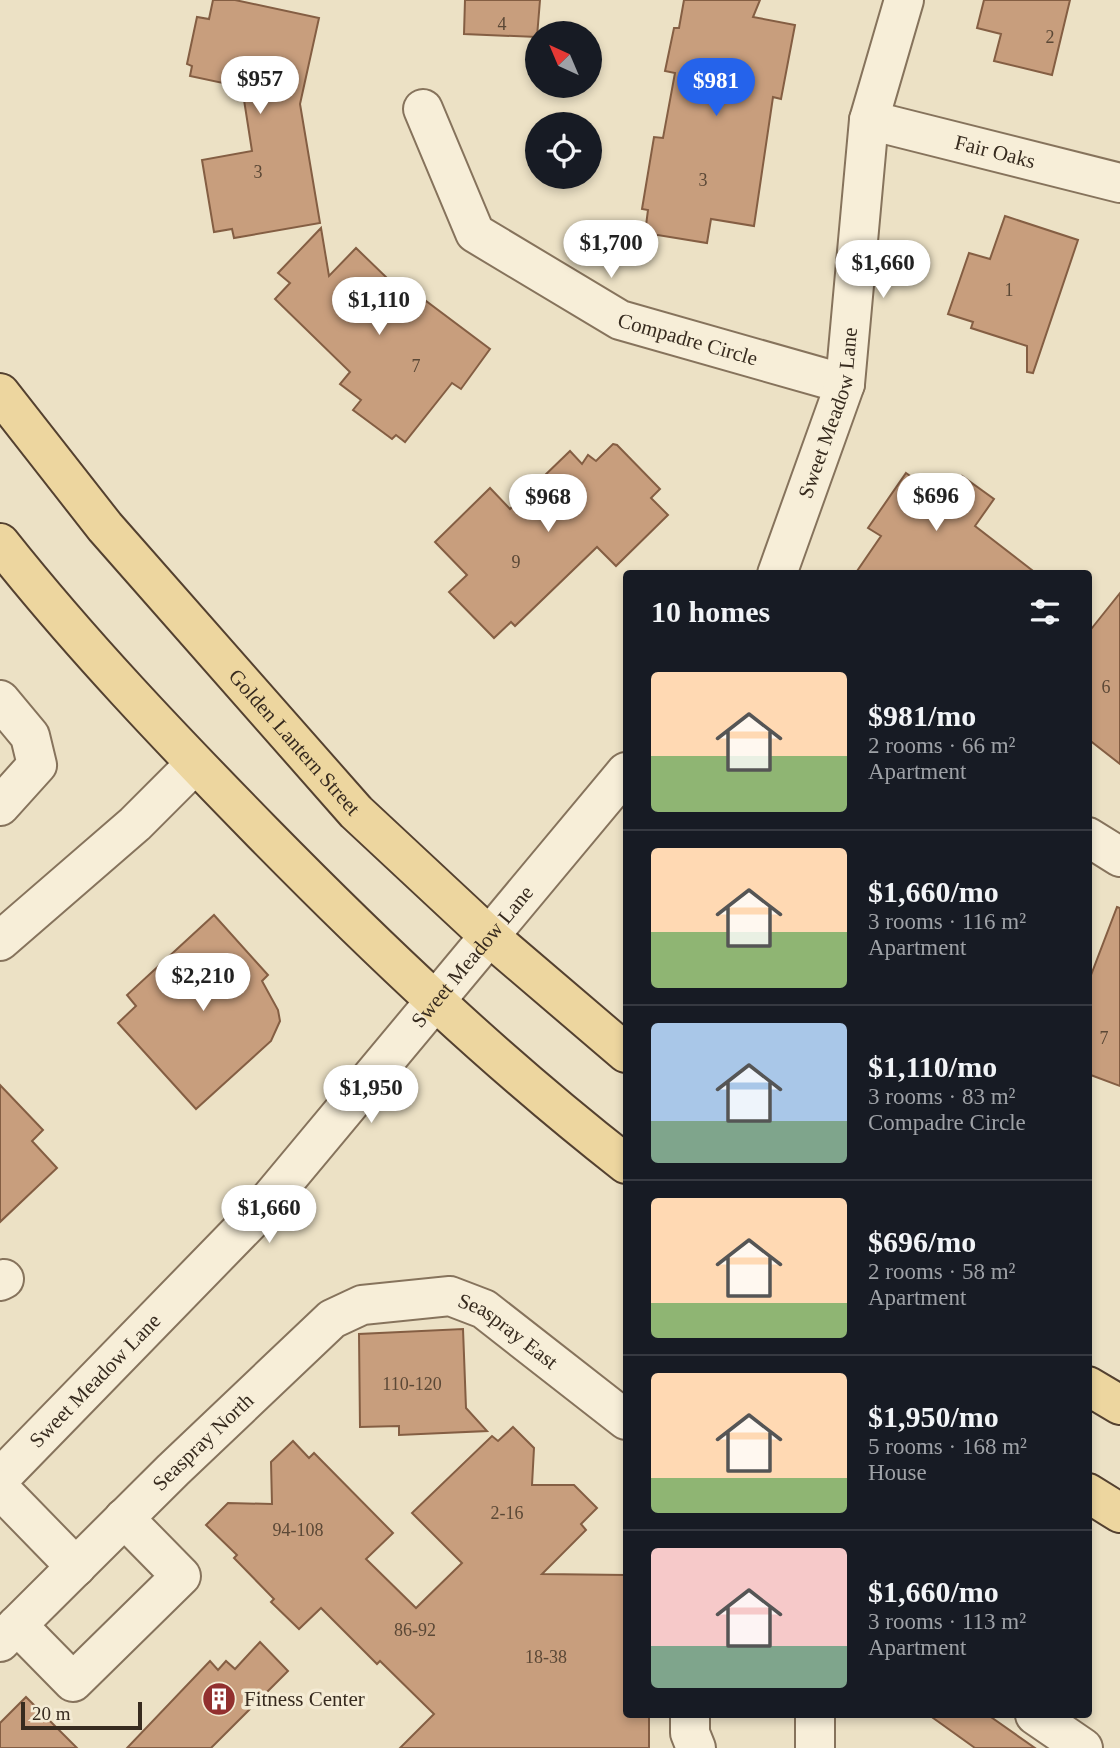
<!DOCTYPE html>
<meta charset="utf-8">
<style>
:root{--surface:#171b24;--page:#20242c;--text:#f1f3f6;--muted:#9ea1a6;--line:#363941;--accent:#2563eb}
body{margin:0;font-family:Georgia,serif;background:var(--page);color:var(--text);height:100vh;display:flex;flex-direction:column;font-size:26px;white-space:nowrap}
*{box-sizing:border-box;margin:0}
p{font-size:23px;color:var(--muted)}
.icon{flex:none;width:38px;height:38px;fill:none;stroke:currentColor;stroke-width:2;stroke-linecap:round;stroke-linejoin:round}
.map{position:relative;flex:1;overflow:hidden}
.drawer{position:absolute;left:623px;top:570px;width:469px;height:1148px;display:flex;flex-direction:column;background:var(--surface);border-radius:7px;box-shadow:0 4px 10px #0003}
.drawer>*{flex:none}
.needle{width:46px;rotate:316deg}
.buttons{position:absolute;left:525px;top:21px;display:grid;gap:14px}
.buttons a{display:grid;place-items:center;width:77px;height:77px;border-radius:50%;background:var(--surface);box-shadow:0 4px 10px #0003;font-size:35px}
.scale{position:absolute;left:21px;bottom:18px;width:121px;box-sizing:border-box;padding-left:7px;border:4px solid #372b1f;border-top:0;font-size:19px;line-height:24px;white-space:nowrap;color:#372b1f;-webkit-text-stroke:5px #f4ebd4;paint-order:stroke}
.price{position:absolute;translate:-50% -60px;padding:0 16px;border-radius:24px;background:#fff;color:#222;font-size:23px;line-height:46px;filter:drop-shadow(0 2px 4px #0008)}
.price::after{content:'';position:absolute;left:50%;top:42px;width:21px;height:16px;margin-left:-10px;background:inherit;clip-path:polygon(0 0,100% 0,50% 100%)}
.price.on{background:var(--accent);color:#fff}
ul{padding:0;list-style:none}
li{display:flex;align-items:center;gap:21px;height:175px;padding:0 28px}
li+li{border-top:2px solid var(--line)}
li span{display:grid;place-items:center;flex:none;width:196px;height:140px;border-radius:7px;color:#555}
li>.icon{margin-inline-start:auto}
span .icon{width:84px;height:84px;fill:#fffc;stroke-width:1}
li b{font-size:30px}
h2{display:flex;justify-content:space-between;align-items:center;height:84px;padding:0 28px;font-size:30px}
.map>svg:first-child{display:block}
.building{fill:#c89e7d;stroke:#845e43;stroke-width:2}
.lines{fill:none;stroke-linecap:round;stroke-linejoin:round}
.minor-casing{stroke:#86735c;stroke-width:42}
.major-casing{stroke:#544130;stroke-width:42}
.minor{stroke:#f7eed8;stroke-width:38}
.major{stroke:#edd69f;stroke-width:38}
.labels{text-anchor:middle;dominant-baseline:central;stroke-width:7;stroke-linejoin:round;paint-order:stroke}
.number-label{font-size:18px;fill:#5b4836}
.street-label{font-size:21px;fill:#372b1f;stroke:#f4ebd4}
.poi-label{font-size:21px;fill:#372b1f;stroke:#f4ebd4;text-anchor:start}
</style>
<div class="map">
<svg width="1120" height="1748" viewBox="0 0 1120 1748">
<rect width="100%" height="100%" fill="#ece1c5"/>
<g class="building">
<polygon points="213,0 235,0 319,18 300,104 320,223 234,238 232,229 214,232 202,160 252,151 242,87 190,76 192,66 187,64 197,17 209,19"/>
<polygon points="465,0 540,0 537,37 464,34"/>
<polygon points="684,0 760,0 753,17 795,25 781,99 773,97 754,226 711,219 707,243 645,233 648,210 642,209 654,137 663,138 675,73 665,71 674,28 679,28"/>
<polygon points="984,0 1070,0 1052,75 994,61 1001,34 977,28"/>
<polygon points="1005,216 1078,240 1033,373 1027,372 1027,346 971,328 973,322 948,314 969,253 990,259"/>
<polygon points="321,228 329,276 356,248 420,310 426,301 490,349 461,389 452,383 405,442 396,435 392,439 353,410 361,400 340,384 350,372 275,299 290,283 278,273"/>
<polygon points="613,444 617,445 660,489 651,498 668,515 616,566 597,547 515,626 511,622 494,638 449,592 467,575 435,542 490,488 510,509 570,451 582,464 588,455 596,461"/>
<polygon points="906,473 926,487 933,478 952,491 962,476 994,499 975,526 1037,574 855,574 881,536 868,528"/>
<polygon points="1120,593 1120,764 1088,739 1088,633"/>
<polygon points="1117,907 1120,908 1120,1086 1088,1074 1088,983"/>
<polygon points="214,915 268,975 262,981 278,1010 280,1021 271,1041 196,1109 118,1023 136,1006 127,995"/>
<polygon points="0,1085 43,1130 32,1141 57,1168 0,1222"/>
<polygon points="463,1329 466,1408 487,1431 399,1435 399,1426 360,1427 359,1334"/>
<polygon points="513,1427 534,1448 532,1485 574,1485 597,1508 581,1524 586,1530 542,1574 626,1575 626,1715 649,1715 649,1748 400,1748 434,1714 380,1661 377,1664 321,1608 299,1629 271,1602 274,1599 234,1558 237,1555 206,1525 228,1503 272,1504 271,1462 293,1441 309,1458 314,1453 393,1533 366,1559 416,1608 462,1563 412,1513 492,1436 498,1441"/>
<polygon points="260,1642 288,1671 211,1748 127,1748 210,1661 218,1670 226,1661 235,1669"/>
<polygon points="26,1697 77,1748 0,1748 0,1723"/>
<polygon points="929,1715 988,1715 1035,1748 975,1748"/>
</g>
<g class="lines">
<g class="minor-casing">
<g id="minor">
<path id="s1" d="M 423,109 L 475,233 L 620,320 L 845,384"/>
<path id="s2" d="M 869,120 L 1120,183"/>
<path id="s3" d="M 777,574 L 845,384 L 869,120 L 904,0"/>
<polyline points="0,700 30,736 37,765 0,806"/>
<polyline points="1088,837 1120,857"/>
<polyline points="0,941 135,824 195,764"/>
<polyline points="0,1281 4,1279"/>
<path id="s4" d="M 0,1478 L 260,1211 L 626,772"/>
<polyline points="0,1489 76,1567"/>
<polyline points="17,1625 73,1682 181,1576 124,1518"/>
<path id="s5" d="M 0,1642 L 173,1470 L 332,1319 L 362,1305 L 450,1296 L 484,1309 L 626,1420"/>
<polyline points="690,1715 690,1733 696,1748"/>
<polyline points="815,1715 815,1748"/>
<polyline points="1035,1715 1083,1748"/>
</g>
</g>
<g class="major-casing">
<g id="major">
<path id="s6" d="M 0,393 L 105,527 L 356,812 L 489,936 L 626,1053"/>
<path d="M 0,543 C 81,645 172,740 263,833 C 378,950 497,1063 626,1164"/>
<polyline points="1088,1386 1120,1405"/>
<polyline points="1088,1493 1120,1513"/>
</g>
</g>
<use href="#minor" class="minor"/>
<use href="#major" class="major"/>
</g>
<defs>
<g id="building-disc" transform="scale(1.75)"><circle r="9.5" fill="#92302f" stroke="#f4ebd4"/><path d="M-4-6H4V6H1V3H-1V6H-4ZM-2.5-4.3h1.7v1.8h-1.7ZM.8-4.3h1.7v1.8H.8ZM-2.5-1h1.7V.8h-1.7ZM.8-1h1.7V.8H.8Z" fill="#fff"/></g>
</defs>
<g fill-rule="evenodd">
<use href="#building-disc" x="219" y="1699"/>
</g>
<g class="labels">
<g class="number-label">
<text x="502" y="24">4</text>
<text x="1050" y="37">2</text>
<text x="258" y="172">3</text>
<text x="703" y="180">3</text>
<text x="1009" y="290">1</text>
<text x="416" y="366">7</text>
<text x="516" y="562">9</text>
<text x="1106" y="687">6</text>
<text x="1104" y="1038">7</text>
<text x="412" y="1384">110-120</text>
<text x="507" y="1513">2-16</text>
<text x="298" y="1530">94-108</text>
<text x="415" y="1630">86-92</text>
<text x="546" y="1657">18-38</text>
</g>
<g class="street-label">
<text stroke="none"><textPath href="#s2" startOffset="130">Fair Oaks</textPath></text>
<text stroke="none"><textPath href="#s1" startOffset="374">Compadre Circle</textPath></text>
<text stroke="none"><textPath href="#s3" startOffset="170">Sweet Meadow Lane</textPath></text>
<text stroke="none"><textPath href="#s6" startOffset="457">Golden Lantern Street</textPath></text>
<text stroke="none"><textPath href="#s4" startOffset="704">Sweet Meadow Lane</textPath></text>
<text stroke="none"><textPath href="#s5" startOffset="653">Seaspray East</textPath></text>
<text stroke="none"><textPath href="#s4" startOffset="136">Sweet Meadow Lane</textPath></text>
<text stroke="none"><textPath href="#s5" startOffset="285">Seaspray North</textPath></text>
</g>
<g class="poi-label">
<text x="244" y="1699">Fitness Center</text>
</g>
</g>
</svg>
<div class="buttons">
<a><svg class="needle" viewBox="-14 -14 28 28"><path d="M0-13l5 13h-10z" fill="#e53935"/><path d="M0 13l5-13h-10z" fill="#9ea1a6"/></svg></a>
<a><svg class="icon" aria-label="locate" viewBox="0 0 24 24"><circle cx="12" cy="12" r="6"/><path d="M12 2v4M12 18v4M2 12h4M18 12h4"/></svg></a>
</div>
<div class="scale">20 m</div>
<b class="price" style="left:260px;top:116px">$957</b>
<b class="price on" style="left:716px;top:118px">$981</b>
<b class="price" style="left:611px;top:280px">$1,700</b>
<b class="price" style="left:883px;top:300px">$1,660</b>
<b class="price" style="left:379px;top:337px">$1,110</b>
<b class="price" style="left:936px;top:533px">$696</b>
<b class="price" style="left:548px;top:534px">$968</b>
<b class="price" style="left:203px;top:1013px">$2,210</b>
<b class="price" style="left:371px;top:1125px">$1,950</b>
<b class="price" style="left:269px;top:1245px">$1,660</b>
<section class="drawer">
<h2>10 homes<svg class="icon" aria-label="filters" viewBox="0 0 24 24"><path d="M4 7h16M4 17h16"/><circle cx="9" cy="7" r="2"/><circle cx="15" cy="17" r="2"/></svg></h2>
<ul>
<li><span style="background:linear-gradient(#ffd9b3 60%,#8fb573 0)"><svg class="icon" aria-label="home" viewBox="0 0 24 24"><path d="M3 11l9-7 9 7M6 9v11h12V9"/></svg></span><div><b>$981/mo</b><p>2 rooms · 66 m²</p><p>Apartment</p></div></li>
<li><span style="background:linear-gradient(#ffd9b3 60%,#8fb573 0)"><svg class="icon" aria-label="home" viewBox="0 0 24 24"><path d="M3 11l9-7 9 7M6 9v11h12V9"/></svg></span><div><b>$1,660/mo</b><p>3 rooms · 116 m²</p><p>Apartment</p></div></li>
<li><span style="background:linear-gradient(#a9c7e8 70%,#7fa58c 0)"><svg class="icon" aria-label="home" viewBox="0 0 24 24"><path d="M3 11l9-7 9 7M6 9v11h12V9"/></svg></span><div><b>$1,110/mo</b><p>3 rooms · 83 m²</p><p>Compadre Circle</p></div></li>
<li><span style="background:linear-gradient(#ffd9b3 75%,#8fb573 0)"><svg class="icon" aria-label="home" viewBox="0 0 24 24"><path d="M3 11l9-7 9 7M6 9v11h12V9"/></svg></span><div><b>$696/mo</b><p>2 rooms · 58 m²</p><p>Apartment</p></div></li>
<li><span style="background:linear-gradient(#ffd9b3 75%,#8fb573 0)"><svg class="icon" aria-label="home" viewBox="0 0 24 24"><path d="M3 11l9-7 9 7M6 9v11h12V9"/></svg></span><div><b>$1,950/mo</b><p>5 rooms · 168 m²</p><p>House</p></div></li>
<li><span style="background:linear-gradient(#f6c9c9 70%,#7fa58c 0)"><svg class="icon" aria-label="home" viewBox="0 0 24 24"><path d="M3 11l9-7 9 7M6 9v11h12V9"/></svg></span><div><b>$1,660/mo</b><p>3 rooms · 113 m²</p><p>Apartment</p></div></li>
</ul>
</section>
</div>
